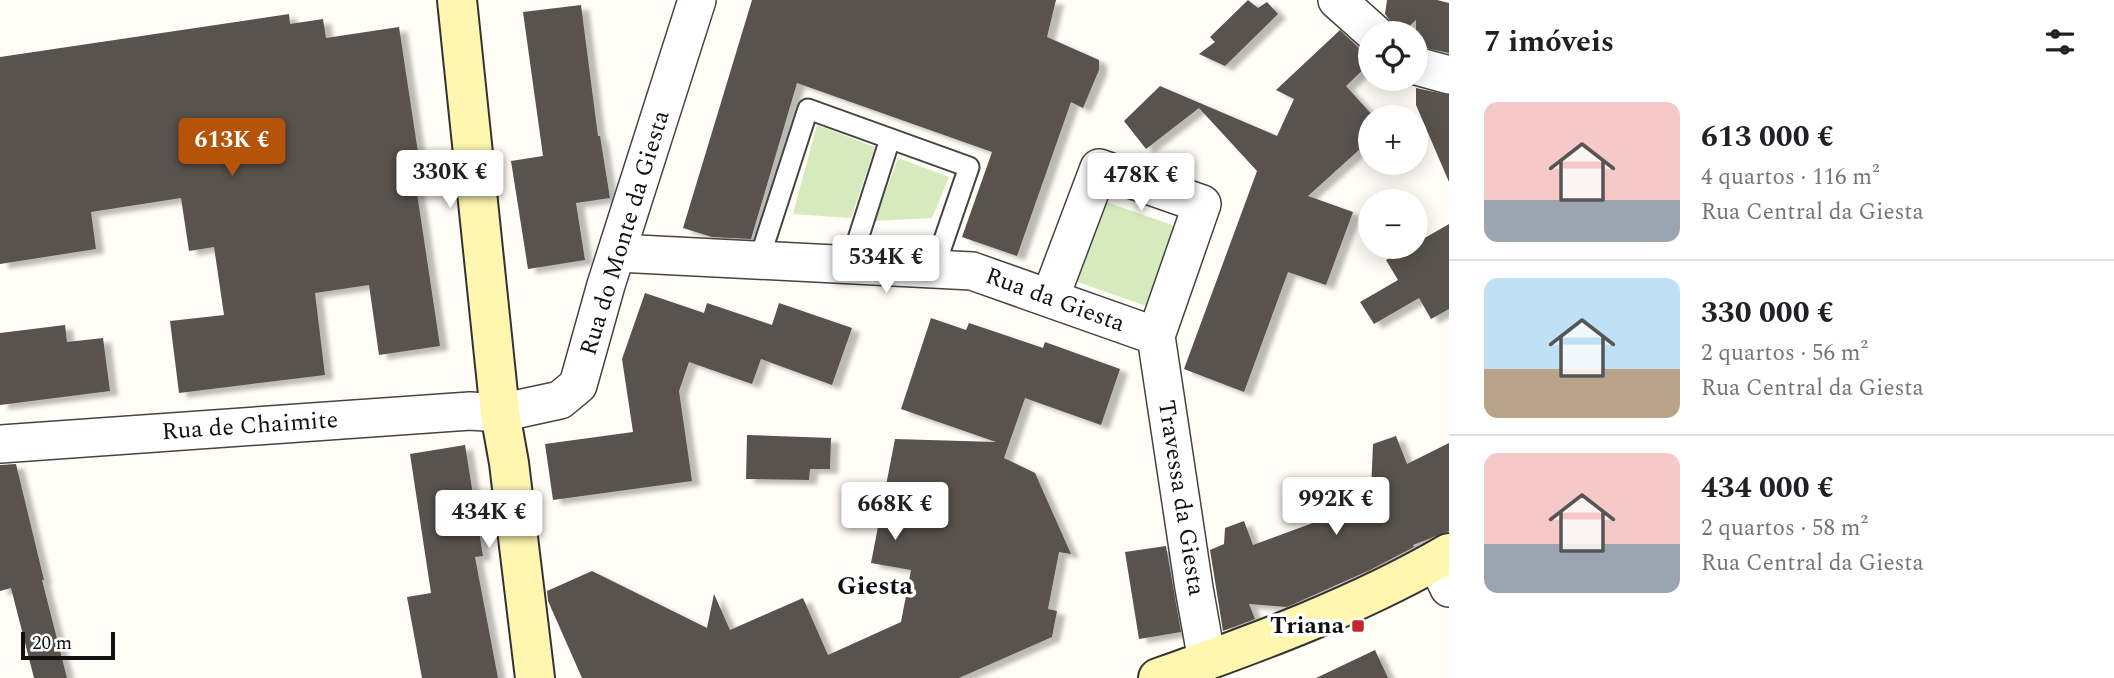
<!DOCTYPE html>
<html lang="pt">
<meta charset="utf-8">
<style>
:root{--surface:#fff;--page:#f2f2f2;--text:#202124;--muted:#757577;--line:#e0e0e0;--accent:#b45309}
body{margin:0;font-family:Spectral,serif;background:var(--page);color:var(--text);height:100vh;display:flex;flex-direction:column;font-size:26px;white-space:nowrap}
*{box-sizing:border-box;margin:0}
p{font-size:23px;color:var(--muted)}
.icon{flex:none;width:38px;height:38px;fill:none;stroke:currentColor;stroke-width:2;stroke-linecap:round;stroke-linejoin:round}
.map{position:relative;flex:1;overflow:hidden}
.side{display:flex;flex-direction:column;background:var(--surface);width:665px}
.side>*{flex:none}
.controls{position:absolute;left:1358px;top:21px;display:grid;gap:14px}
.controls a{display:grid;place-items:center;width:70px;height:70px;border-radius:50%;background:var(--surface);box-shadow:0 4px 18px #0003;font-size:35px}
.scale{position:absolute;left:21px;bottom:18px;width:94px;box-sizing:border-box;padding-left:7px;border:4px solid #111;border-top:0;font-size:19px;line-height:24px;white-space:nowrap;color:#111;-webkit-text-stroke:5px #fff;paint-order:stroke}
.price{position:absolute;translate:-50% -60px;padding:0 16px;border-radius:7px;background:#fff;color:#222;font-size:23px;line-height:46px;filter:drop-shadow(0 2px 4px #0008)}
.price::after{content:'';position:absolute;left:50%;top:42px;width:21px;height:16px;margin-left:-10px;background:inherit;clip-path:polygon(0 0,100% 0,50% 100%)}
.price.active{background:var(--accent);color:#fff}
ul{padding:0;list-style:none}
li{display:flex;align-items:center;gap:21px;height:175px;padding:0 35px}
li+li{border-top:2px solid var(--line)}
li span{display:grid;place-items:center;flex:none;width:196px;height:140px;border-radius:14px;color:#555}
li>.icon{margin-inline-start:auto}
span .icon{width:84px;height:84px;fill:#fffc;stroke-width:1}
li b{font-size:30px}
h2{display:flex;justify-content:space-between;align-items:center;height:84px;padding:0 35px;font-size:30px}
main{display:flex;flex:1;min-height:0}
.map>svg:first-child{display:block}
.green{fill:#d5ebbd}
.building{fill:#5a524d;filter:url(#shadow)}
.lines{fill:none;stroke-linecap:round;stroke-linejoin:round}
.lane-casing{stroke:#444;stroke-width:23}
.street-casing{stroke:#444;stroke-width:40}
.secondary-casing{stroke:#333;stroke-width:42}
.lane{stroke:#fff;stroke-width:19}
.street{stroke:#fff;stroke-width:37}
.secondary{stroke:#fff6b0;stroke-width:38}
.poi-dot{fill:#c4262e;stroke:#fff;stroke-width:2.5}
.labels{text-anchor:middle;dominant-baseline:central;stroke-width:7;stroke-linejoin:round;paint-order:stroke}
.street-label{font-size:24px;fill:#111;stroke:#fff}
.poi-label{font-size:24px;font-weight:bold;fill:#111;stroke:#fff;text-anchor:end}
.neighbourhood-label{font-size:26px;font-weight:bold;fill:#111;stroke:#fff}
</style>
<main>
<div class="map">
<svg width="1449" height="678" viewBox="0 0 1449 678">
<defs>
<filter id="shadow"><feDropShadow dx="8" dy="4.5" stdDeviation="2" flood-color="#0004"/></filter>
</defs>
<rect width="100%" height="100%" fill="#fffdf5"/>
<g class="green">
<polygon points="817,125 875,147 851,218 793,214"/>
<polygon points="898,158 949,177 932,218 875,221"/>
<polygon points="1103,201 1175,226 1146,306 1075,281"/>
</g>
<g class="building">
<polygon points="752,0 1056,0 1047,37 1099,60 1099,70 1083,108 1071,102 1017,256 962,237 992,152 797,83 751,239 712,237 683,228"/>
<polygon points="1248,0 1258,8 1267,2 1278,14 1225,66 1199,54 1215,42 1210,37"/>
<polygon points="1387,0 1437,0 1449,3 1449,53 1416,46 1416,20 1402,33 1394,33 1394,26 1385,14"/>
<polygon points="581,5 598,136 600,136 610,198 576,203 585,260 528,269 511,161 543,156 523,12"/>
<polygon points="289,14 290,24 323,19 326,38 399,27 421,172 414,173 440,346 379,355 369,285 315,293 325,375 179,393 170,321 224,315 214,247 189,251 181,198 91,212 96,249 0,264 0,57"/>
<polygon points="1340,30 1360,49 1370,54 1370,63 1346,86 1374,117 1370,117 1370,140 1308,196 1353,212 1326,285 1288,272 1244,392 1184,369 1257,171 1199,108 1146,149 1124,121 1160,86 1277,136 1294,99 1276,90"/>
<polygon points="1416,88 1449,95 1449,182 1416,105"/>
<polygon points="1449,224 1449,309 1431,319 1419,298 1374,324 1360,302 1398,280 1386,260 1410,247 1416,247 1416,243"/>
<polygon points="645,293 704,313 707,303 772,325 779,303 852,328 832,385 761,359 752,384 689,362 679,391 692,481 553,500 545,444 633,432 622,359"/>
<polygon points="931,318 966,330 969,323 1043,348 1045,342 1120,369 1101,425 1025,398 1004,458 1035,473 1071,554 1059,552 1048,609 1057,611 1052,637 959,678 582,678 548,601 547,591 592,571 707,628 714,594 730,630 803,598 828,655 901,622 911,570 871,563 895,439 996,442 901,409"/>
<polygon points="65,325 67,342 103,338 110,391 0,405 0,333"/>
<polygon points="747,435 831,438 830,469 810,469 809,480 746,479"/>
<polygon points="1396,436 1407,464 1449,443 1449,531 1413,545 1414,547 1370,570 1287,607 1249,604 1255,619 1223,631 1210,550 1224,544 1225,528 1244,521 1253,545 1321,520 1321,509 1371,491 1373,444"/>
<polygon points="465,445 483,556 475,557 498,678 422,678 407,597 431,593 410,454"/>
<polygon points="16,464 44,580 42,580 67,678 34,678 11,588 0,591 0,465"/>
<polygon points="1166,546 1181,632 1139,639 1125,552"/>
<polygon points="1375,650 1388,678 1316,678"/>
</g>
<g class="lines">
<g class="lane-casing">
<g id="lane">
<polyline points="759,260 808,109 969,167 934,269"/>
<polyline points="850,264 890,139"/>
</g>
</g>
<g class="street-casing">
<g id="street">
<polyline points="1337,0 1374,33"/>
<polyline points="1416,66 1449,75"/>
<polyline points="618,253 972,271 1156,336"/>
<polyline points="1050,298 1099,168 1202,204 1156,336 1194,588 1207,661"/>
<polyline points="0,444 470,411 500,413 560,400 578,385 606,285 697,0"/>
<polyline points="1436,561 1449,588"/>
</g>
</g>
<g class="secondary-casing">
<g id="secondary">
<polyline points="457,0 500,413 509,463 535,678"/>
<path d="M 1158,678 C 1257,643 1358,606 1449,553"/>
</g>
</g>
<use href="#lane" class="lane"/>
<use href="#street" class="street"/>
<use href="#secondary" class="secondary"/>
</g>
<rect class="poi-dot" x="1351" y="619" width="14" height="14" rx="3.5"/>
<g class="labels">
<g class="street-label">
<text transform="translate(625 233) rotate(-73)">Rua do Monte da Giesta</text>
<text transform="translate(1055 300) rotate(20)">Rua da Giesta</text>
<text transform="translate(250 426) rotate(-4)">Rua de Chaimite</text>
<text transform="translate(1181 498) rotate(81)">Travessa da Giesta</text>
</g>
<g class="poi-label">
<text x="1344" y="626">Triana</text>
</g>
<g class="neighbourhood-label">
<text x="875" y="586">Giesta</text>
</g>
</g>
</svg>
<div class="controls">
<a><svg class="icon" aria-label="locate" viewBox="0 0 24 24"><circle cx="12" cy="12" r="6"/><path d="M12 2v4M12 18v4M2 12h4M18 12h4"/></svg></a>
<a>+</a>
<a>−</a>
</div>
<div class="scale">20 m</div>
<b class="price active" style="left:232px;top:178px">613K €</b>
<b class="price" style="left:450px;top:210px">330K €</b>
<b class="price" style="left:1141px;top:213px">478K €</b>
<b class="price" style="left:886px;top:295px">534K €</b>
<b class="price" style="left:1336px;top:537px">992K €</b>
<b class="price" style="left:895px;top:542px">668K €</b>
<b class="price" style="left:489px;top:550px">434K €</b>
</div>
<section class="side">
<h2>7 imóveis<svg class="icon" aria-label="filters" viewBox="0 0 24 24"><path d="M4 7h16M4 17h16"/><circle cx="9" cy="7" r="2"/><circle cx="15" cy="17" r="2"/></svg></h2>
<ul>
<li><span style="background:linear-gradient(#f6c9c9 70%,#9aa5b1 0)"><svg class="icon" aria-label="home" viewBox="0 0 24 24"><path d="M3 11l9-7 9 7M6 9v11h12V9"/></svg></span><div><b>613 000 €</b><p>4 quartos · 116 m²</p><p>Rua Central da Giesta</p></div></li>
<li><span style="background:linear-gradient(#bfe0f5 65%,#b9a48a 0)"><svg class="icon" aria-label="home" viewBox="0 0 24 24"><path d="M3 11l9-7 9 7M6 9v11h12V9"/></svg></span><div><b>330 000 €</b><p>2 quartos · 56 m²</p><p>Rua Central da Giesta</p></div></li>
<li><span style="background:linear-gradient(#f6c9c9 65%,#9aa5b1 0)"><svg class="icon" aria-label="home" viewBox="0 0 24 24"><path d="M3 11l9-7 9 7M6 9v11h12V9"/></svg></span><div><b>434 000 €</b><p>2 quartos · 58 m²</p><p>Rua Central da Giesta</p></div></li>
</ul>
</section>
</main>
